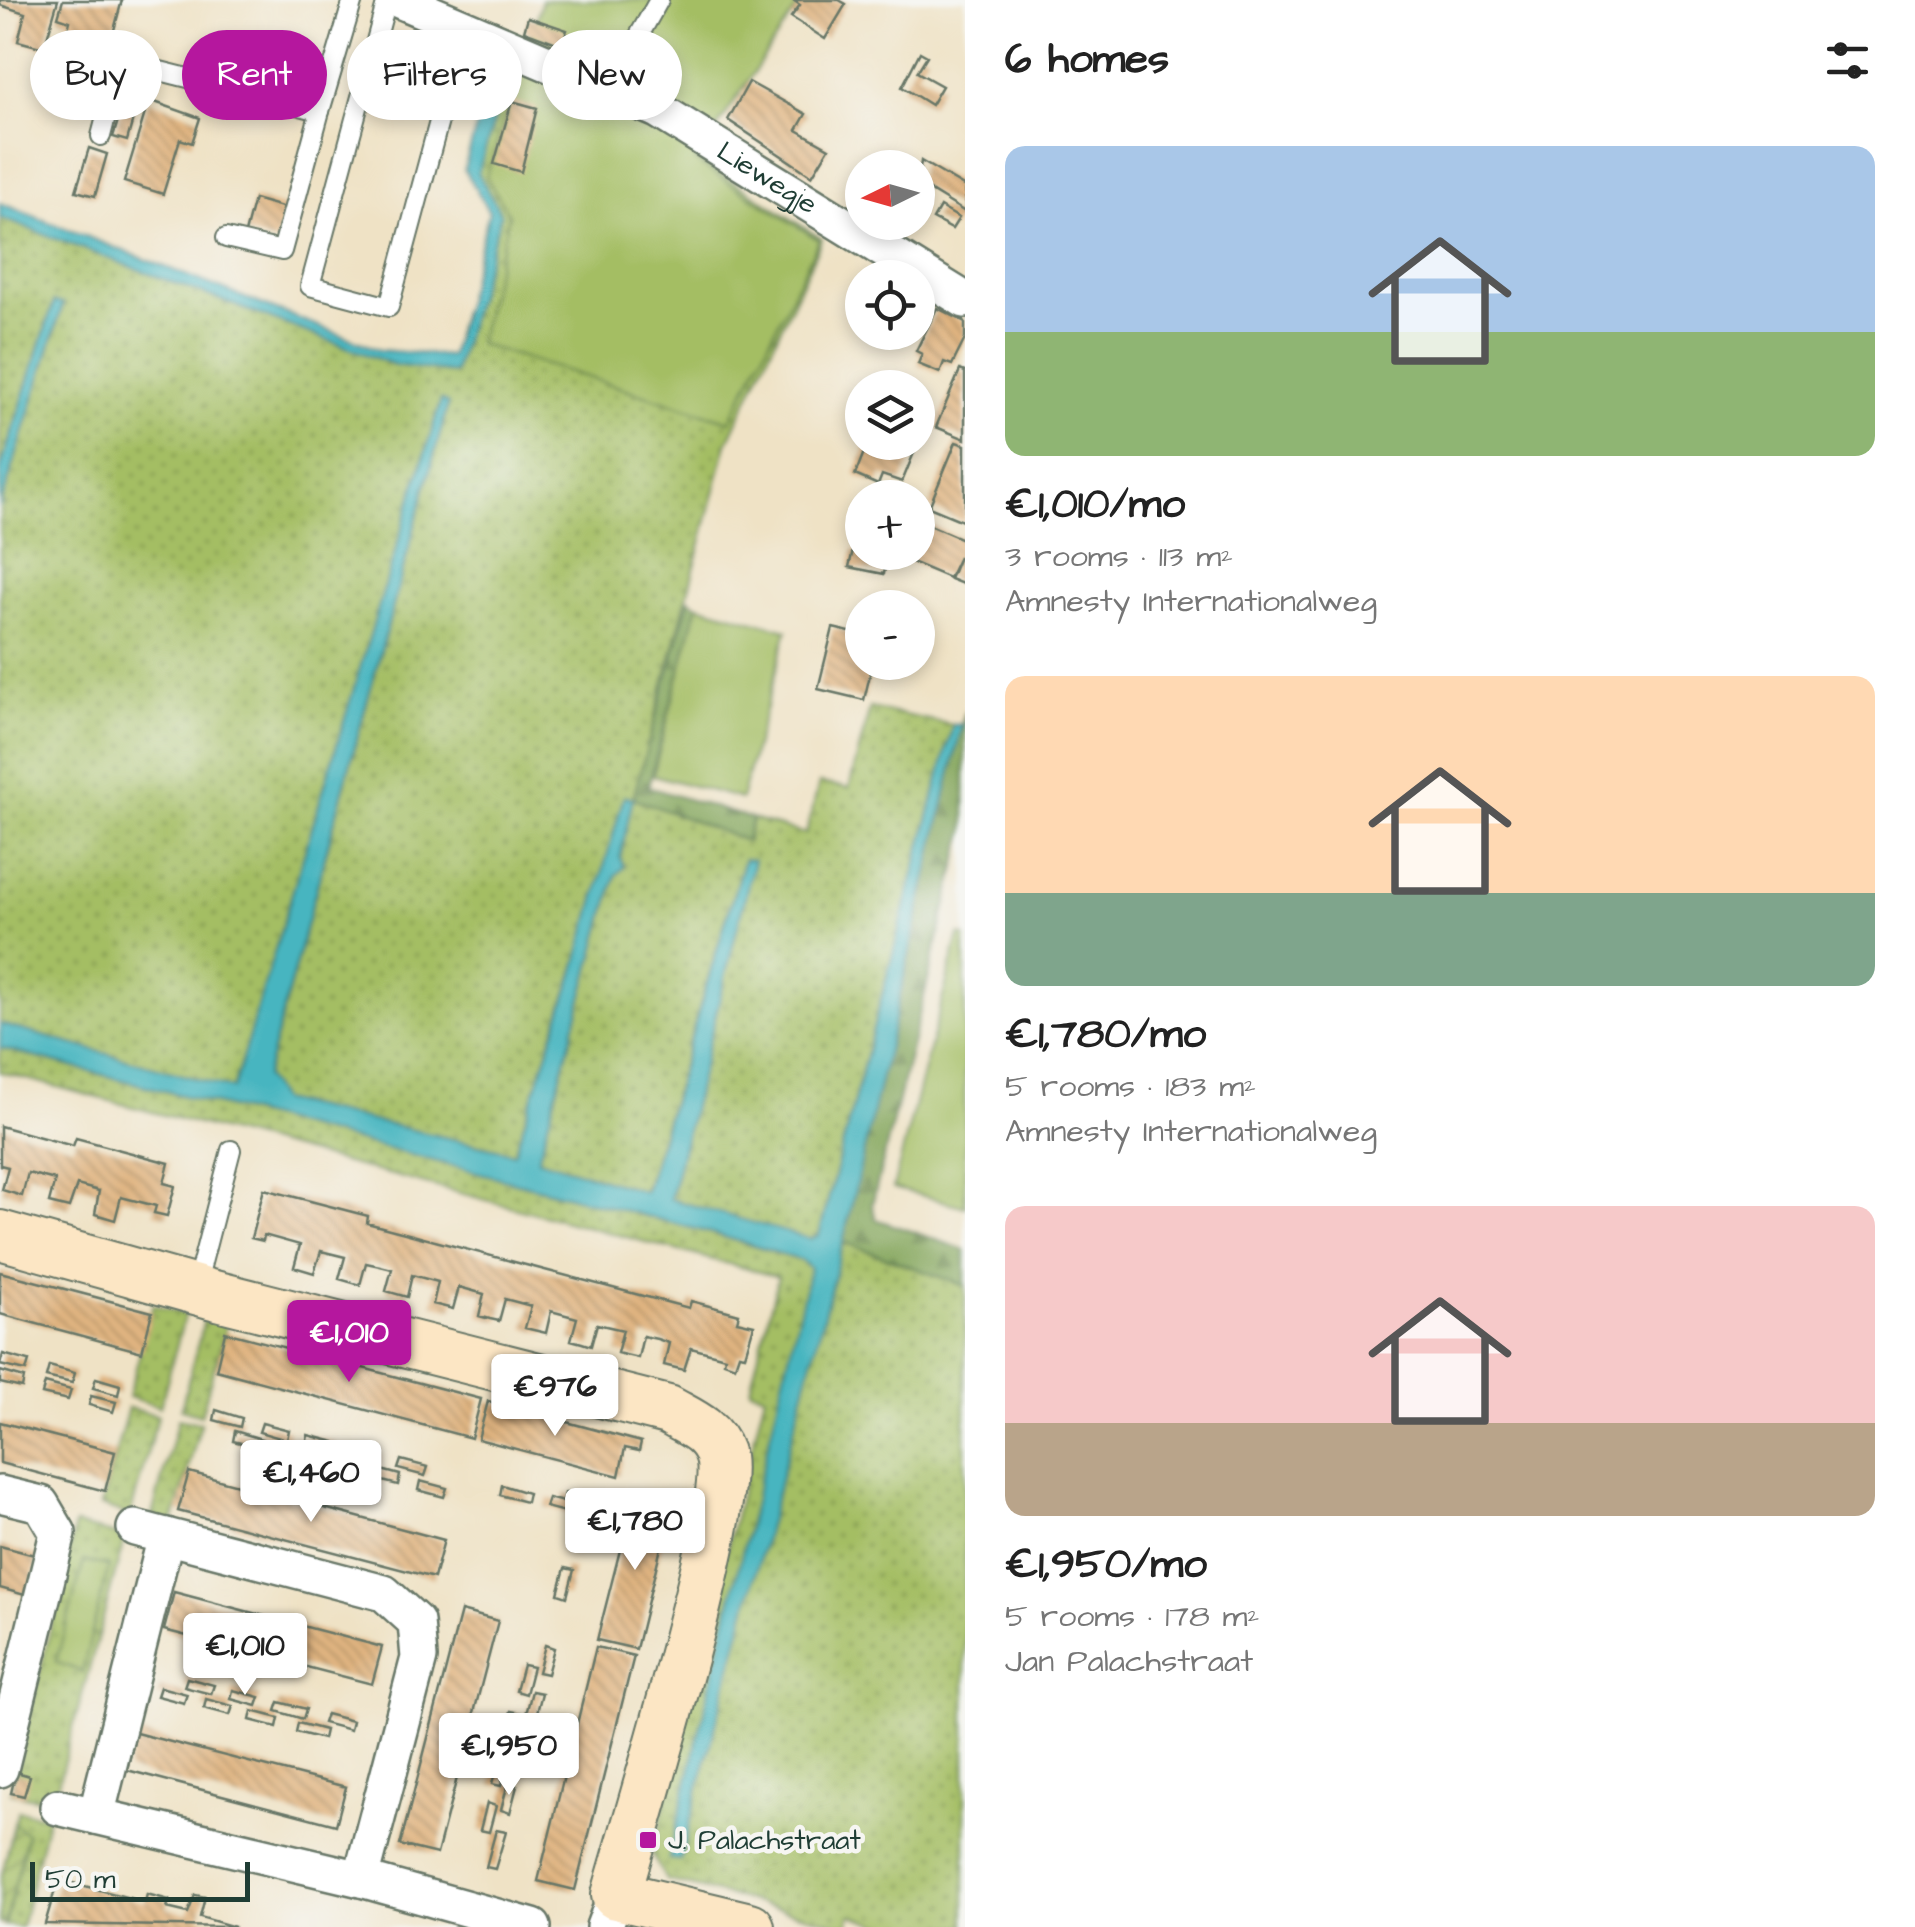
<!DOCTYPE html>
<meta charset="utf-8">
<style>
:root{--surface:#fff;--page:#f2f2f2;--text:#222;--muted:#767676;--accent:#b5179e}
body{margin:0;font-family:"Architects Daughter",sans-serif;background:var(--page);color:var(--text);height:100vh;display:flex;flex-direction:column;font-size:38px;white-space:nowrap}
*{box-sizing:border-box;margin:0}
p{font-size:32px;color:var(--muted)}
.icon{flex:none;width:55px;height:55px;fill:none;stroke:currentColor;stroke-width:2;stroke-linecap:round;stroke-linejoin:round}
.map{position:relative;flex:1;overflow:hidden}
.drawer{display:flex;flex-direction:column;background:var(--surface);width:950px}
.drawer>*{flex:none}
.top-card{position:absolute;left:30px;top:30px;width:785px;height:90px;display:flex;gap:20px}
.needle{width:65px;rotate:265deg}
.tools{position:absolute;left:845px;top:150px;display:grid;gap:20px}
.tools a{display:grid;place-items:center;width:90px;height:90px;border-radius:50%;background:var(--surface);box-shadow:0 5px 15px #0003;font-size:50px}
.scale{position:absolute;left:30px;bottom:25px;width:220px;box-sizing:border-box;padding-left:10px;border:5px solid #1f3d34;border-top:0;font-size:28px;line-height:35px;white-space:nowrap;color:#1f3d34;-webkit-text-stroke:8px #f6f6f2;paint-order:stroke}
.price{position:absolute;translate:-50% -85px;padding:0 22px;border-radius:10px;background:#fff;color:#222;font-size:32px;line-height:65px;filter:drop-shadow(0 2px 5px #0008)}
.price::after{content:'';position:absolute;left:50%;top:60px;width:30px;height:22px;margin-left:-15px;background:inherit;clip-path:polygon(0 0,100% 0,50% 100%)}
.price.current{background:var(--accent);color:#fff}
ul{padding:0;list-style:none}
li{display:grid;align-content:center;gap:20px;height:530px;padding:0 40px}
li span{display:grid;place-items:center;height:310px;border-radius:20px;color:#555}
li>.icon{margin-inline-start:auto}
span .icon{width:180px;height:180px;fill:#fffc;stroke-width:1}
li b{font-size:42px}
h2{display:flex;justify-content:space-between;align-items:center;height:120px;padding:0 40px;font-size:42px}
.chip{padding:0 35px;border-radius:45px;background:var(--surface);box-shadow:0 5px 15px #0003;font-size:35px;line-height:90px}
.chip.current{background:var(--accent);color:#fff}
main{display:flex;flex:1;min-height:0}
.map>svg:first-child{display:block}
.grass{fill:url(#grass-dots);stroke:#627e4c;stroke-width:2.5}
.forest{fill:url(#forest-firs);stroke:#517147;stroke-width:2.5}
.park{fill:#a4be64;stroke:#627e4c;stroke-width:2.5}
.garden{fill:url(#garden-furrows);stroke:#627e4c;stroke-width:2.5}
.water{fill:#46b5c0;stroke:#32797a;stroke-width:2.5}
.building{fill:url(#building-back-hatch)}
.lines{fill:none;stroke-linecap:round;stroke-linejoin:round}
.lane-casing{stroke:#687767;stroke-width:22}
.street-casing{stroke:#687767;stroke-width:40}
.secondary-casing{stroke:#687767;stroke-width:52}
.lane{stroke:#fff;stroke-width:18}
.street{stroke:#fff;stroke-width:35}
.secondary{stroke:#fce6c4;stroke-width:48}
.poi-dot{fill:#b5179e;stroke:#f6f6f2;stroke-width:4}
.labels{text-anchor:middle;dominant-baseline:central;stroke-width:9;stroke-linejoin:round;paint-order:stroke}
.street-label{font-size:28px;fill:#1f3d34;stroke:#f6f6f2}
.poi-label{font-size:28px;fill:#1f3d34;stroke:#f6f6f2;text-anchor:start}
</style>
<main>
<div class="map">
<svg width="965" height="1927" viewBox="0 0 965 1927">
<defs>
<pattern id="grass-dots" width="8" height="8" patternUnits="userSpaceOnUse" patternTransform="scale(2.5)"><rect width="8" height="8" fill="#a4be64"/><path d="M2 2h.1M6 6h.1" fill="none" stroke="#859c53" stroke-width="1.8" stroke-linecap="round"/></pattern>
<pattern id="forest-firs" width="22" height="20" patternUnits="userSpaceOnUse" patternTransform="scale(2.5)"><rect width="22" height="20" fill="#83a55a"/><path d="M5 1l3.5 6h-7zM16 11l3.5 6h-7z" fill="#6b884b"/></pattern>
<pattern id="garden-furrows" width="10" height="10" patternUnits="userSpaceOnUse" patternTransform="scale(2.5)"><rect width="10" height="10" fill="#a4be64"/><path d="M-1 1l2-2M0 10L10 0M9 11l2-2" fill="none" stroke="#859c53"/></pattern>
<pattern id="building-back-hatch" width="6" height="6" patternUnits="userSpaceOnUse" patternTransform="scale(2.5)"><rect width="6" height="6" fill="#e0b480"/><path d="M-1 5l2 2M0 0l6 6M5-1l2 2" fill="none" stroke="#b5946a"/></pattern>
</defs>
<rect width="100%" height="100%" fill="#f6f6f2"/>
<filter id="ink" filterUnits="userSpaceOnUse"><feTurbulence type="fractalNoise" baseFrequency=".01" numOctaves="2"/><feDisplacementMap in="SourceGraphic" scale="20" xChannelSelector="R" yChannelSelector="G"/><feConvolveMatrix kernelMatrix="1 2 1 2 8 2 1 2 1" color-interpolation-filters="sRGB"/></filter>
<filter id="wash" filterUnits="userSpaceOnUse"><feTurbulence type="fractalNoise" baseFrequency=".0048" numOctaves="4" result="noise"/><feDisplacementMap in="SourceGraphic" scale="40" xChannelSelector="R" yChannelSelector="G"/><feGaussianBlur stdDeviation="2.25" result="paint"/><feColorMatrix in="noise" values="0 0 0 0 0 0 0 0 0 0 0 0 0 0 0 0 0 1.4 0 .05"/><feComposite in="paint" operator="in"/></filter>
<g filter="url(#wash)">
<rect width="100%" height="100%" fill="#efe2c5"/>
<g class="grass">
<polygon points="509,73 617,113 703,161 822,239 727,444 634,798 747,841 752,819 806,834 819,783 849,788 870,708 953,725 819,1235 810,1240 670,1200 753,860 744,859 644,1192 538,1159 616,874 624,867 620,858 632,798 514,1153 280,1100 265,1078 448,404 441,401 233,1090 0,1024 0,508 63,305 54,302 0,470 0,218 395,365 454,373 501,215 477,173"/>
<polygon points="0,1048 711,1233 801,1261 811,1268 670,1859 680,1859 843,1242 965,1286 965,1927 888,1927 851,1915 848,1926 666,1880 652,1855 765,1394 750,1389 778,1277 0,1072"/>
<polygon points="153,1305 185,1314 160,1407 128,1397"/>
<polygon points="205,1316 227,1322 201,1415 181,1409"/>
<polygon points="128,1408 158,1415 130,1516 101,1506"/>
<polygon points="178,1419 201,1423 174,1519 164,1525 150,1523"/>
<polygon points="75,1525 125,1537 53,1802 11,1793"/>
<polygon points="18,1811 48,1816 21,1927 5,1925 27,1835 14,1824"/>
</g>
<g class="forest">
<polygon points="689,599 698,605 648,787 752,819 746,841 633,798"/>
<polygon points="965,711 965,831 872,1205 876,1219 965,1250 965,1286 843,1242"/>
</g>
<g class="park">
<polygon points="542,0 802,0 695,161 819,240 730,421 478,344 509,215 486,177"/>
<polygon points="698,605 787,630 741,799 653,775"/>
<polygon points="959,935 965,936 965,1207 893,1188"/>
<polygon points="84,1561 109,1566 82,1672 56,1662"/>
</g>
<polygon class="garden" points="14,1824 27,1834 5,1925 0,1923 0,1883"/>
<g class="water">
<polygon points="413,37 507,65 509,73 478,173 501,214 454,373 395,365 0,218 0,203 380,350 450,356 489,212 464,169 493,69"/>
<polygon points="54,302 63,304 0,508 0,470"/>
<polygon points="441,400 448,404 265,1077 280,1100 514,1153 573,977 624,796 633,798 620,858 624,867 616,875 538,1159 645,1192 744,859 754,860 670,1199 810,1239 819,1235 953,725 962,724 843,1242 680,1860 669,1859 810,1268 801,1260 711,1233 0,1048 0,1024 233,1089"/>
</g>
<g id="blocks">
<g class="building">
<polygon points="0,0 58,0 44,48 18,41 25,13 0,5"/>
<polygon points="63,0 122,0 105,64 62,53 70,21 58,17"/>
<polygon points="793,0 839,0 846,4 825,39 791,17 800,5"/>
<polygon points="528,17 567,30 562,45 524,31"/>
<polygon points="920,52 927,56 917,72 942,86 931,105 902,87"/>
<polygon points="749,82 806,114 797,130 829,148 812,176 728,120"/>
<polygon points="149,100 200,118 192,143 180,139 163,194 124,182"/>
<polygon points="512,101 537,108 521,172 494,164"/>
<polygon points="122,108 135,112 127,141 113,137"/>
<polygon points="89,148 107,154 95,196 76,191"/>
<polygon points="921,161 965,187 965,212 918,183"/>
<polygon points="254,199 286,208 276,242 245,233"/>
<polygon points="940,207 959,218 952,229 933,219"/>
<polygon points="937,308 965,322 965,339 952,365 944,362 940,373 918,364 922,354 916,351"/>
<polygon points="960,370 965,372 965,439 936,427"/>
<polygon points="868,442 903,442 916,448 902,482 882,475 878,485 855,475"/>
<polygon points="956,442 965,445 965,522 929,507"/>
<polygon points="925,523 965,540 965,585 950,579 959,557 949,578 909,561 912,552 918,552"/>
<polygon points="853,550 887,557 884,574 849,567"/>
<polygon points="833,628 862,635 862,662 873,662 864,700 818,689"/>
<polygon points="0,1126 73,1146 76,1138 169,1163 164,1183 175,1186 167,1216 154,1213 156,1206 121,1197 115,1220 95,1214 99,1191 77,1185 69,1208 49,1203 55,1180 28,1173 22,1196 2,1190 8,1167 0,1165"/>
<polygon points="264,1189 368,1216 367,1223 643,1296 689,1308 691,1301 739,1314 737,1321 754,1325 745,1355 739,1354 735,1366 724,1362 725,1357 691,1348 684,1370 664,1365 669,1343 657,1339 643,1336 638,1358 617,1353 623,1330 597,1324 591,1346 582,1343 571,1340 577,1318 551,1311 546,1333 525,1328 531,1306 505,1299 499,1321 490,1319 479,1316 484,1294 459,1287 453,1309 433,1304 438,1282 412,1275 407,1297 386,1291 392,1269 380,1266 366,1263 360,1285 339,1279 345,1257 321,1251 314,1273 294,1267 300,1245 264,1235 263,1241 251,1238"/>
<polygon points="0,1272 152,1312 142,1352 0,1314"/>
<polygon points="225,1332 481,1399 471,1438 216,1370"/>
<polygon points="3,1354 29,1361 26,1371 0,1365"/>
<polygon points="49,1366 75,1373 72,1383 46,1377"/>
<polygon points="0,1371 24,1378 22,1388 0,1383"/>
<polygon points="96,1378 120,1385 118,1395 93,1388"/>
<polygon points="45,1383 71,1390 68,1400 42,1394"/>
<polygon points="91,1396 116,1402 113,1412 89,1405"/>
<polygon points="488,1401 641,1442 639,1451 625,1448 619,1476 478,1439"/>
<polygon points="216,1410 242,1418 240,1427 214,1420"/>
<polygon points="0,1422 115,1452 105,1491 0,1463"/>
<polygon points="262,1423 289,1430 287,1440 259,1432"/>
<polygon points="235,1431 262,1439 257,1459 246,1456 249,1445 233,1441"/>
<polygon points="308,1435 335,1442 332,1452 306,1445"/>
<polygon points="281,1444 308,1451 306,1460 279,1453"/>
<polygon points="355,1447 381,1454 379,1464 352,1457"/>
<polygon points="327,1456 355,1463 352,1472 325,1465"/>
<polygon points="401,1460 428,1467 425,1476 398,1469"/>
<polygon points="374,1468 400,1475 398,1485 371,1478"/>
<polygon points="189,1472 444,1540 434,1578 178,1511"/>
<polygon points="420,1481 447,1488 444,1497 418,1490"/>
<polygon points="502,1485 528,1493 526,1502 500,1495"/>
<polygon points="565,1493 574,1496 572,1514 545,1507 548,1498 563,1502"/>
<polygon points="665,1493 674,1495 636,1649 597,1640 633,1499 662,1506"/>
<polygon points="577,1522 586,1524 579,1551 570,1549"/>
<polygon points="0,1546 38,1556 28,1596 0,1588"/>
<polygon points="565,1568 574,1570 567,1597 558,1594"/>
<polygon points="174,1592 382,1647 372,1684 164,1630"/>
<polygon points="461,1611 498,1621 437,1854 400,1845"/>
<polygon points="545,1645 554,1648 547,1674 538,1672"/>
<polygon points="596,1647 634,1656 575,1890 538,1881"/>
<polygon points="523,1665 533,1667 526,1694 516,1691"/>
<polygon points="187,1678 214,1685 211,1694 184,1687"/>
<polygon points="160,1687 187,1694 184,1703 157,1696"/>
<polygon points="233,1690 260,1697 257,1706 231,1699"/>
<polygon points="532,1691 542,1693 535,1720 525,1718"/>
<polygon points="206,1699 233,1706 230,1715 204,1708"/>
<polygon points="279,1702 306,1709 303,1719 276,1711"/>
<polygon points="252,1711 279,1718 277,1727 250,1720"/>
<polygon points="511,1711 521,1713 514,1740 504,1737"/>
<polygon points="326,1714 352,1721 350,1730 323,1723"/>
<polygon points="298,1723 325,1730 323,1739 296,1732"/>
<polygon points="136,1733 346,1787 336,1825 127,1770"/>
<polygon points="520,1738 529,1740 522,1767 513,1765"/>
<polygon points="499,1757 508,1759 501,1786 492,1784"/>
<polygon points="16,1772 30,1776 24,1796 11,1793"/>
<polygon points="508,1783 517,1786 510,1813 501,1810"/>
<polygon points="487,1803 496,1806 489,1832 480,1830"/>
<polygon points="496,1830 506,1832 495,1869 486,1867"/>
<polygon points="58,1879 145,1902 147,1894 169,1900 167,1908 188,1913 195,1895 205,1897 200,1917 235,1927 45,1924"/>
</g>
</g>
</g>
<g filter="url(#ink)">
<use href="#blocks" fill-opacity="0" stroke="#687767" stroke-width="2.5"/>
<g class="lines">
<g class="lane-casing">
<g id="lane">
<polyline points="366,77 445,99 389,307 310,286 387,0"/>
<polyline points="610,87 659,0"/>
<polyline points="320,111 353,0"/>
<polyline points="101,136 116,79 132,64 320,111 282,251 226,238"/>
<polyline points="195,1290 231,1150"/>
</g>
</g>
<g class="street-casing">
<g id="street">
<path id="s1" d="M 399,0 L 658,110 L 965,300"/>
<polyline points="0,1494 41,1504 58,1533 0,1769"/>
<polyline points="135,1528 384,1593 416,1622 419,1658 361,1879"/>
<polyline points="58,1807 361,1879 533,1927"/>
<polyline points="96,1816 166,1536"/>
<polyline points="604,1927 616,1895"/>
</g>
</g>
<g class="secondary-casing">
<path id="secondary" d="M 0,1235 L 210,1294 L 668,1410 C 689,1422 711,1430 719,1453 C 736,1500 635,1826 616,1895 L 750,1927"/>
</g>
<use href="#lane" class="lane"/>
<use href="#street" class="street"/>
<use href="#secondary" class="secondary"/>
</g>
</g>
<rect class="poi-dot" x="638" y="1830" width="20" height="20" rx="5"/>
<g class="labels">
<g class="street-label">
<text stroke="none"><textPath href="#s1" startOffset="410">Liewegje</textPath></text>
</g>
<g class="poi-label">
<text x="668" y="1840">J. Palachstraat</text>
</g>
</g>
</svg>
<div class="tools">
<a><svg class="needle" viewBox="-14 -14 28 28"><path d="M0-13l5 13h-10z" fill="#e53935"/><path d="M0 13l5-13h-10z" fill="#767676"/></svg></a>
<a><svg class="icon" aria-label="locate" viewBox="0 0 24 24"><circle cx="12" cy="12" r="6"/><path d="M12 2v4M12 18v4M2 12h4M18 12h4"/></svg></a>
<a><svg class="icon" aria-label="layers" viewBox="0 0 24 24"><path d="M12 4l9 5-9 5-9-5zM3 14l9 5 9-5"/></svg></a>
<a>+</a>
<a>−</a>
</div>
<div class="scale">50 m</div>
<b class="price current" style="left:349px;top:1385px">€1,010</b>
<b class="price" style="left:555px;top:1439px">€976</b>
<b class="price" style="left:311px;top:1525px">€1,460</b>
<b class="price" style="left:635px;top:1573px">€1,780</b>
<b class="price" style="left:245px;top:1698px">€1,010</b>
<b class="price" style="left:509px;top:1798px">€1,950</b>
<div class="top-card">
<a class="chip">Buy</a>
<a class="chip current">Rent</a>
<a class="chip">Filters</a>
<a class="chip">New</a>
</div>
</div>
<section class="drawer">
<h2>6 homes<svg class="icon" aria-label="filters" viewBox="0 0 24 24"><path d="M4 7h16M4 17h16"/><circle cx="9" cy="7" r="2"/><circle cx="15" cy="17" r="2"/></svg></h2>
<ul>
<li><span style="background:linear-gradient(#a9c7e8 60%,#8fb573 0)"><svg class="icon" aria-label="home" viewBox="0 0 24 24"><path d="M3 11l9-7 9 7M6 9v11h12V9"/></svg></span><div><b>€1,010/mo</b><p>3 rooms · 113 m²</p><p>Amnesty Internationalweg</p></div></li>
<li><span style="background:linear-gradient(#ffd9b3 70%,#7fa58c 0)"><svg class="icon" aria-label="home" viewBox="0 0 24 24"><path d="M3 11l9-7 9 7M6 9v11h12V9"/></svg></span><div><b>€1,780/mo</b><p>5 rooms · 183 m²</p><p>Amnesty Internationalweg</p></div></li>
<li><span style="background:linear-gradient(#f6c9c9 70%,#b9a48a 0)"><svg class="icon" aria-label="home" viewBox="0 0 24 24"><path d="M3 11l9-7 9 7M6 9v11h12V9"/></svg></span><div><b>€1,950/mo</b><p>5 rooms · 178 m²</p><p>Jan Palachstraat</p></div></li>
</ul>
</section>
</main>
